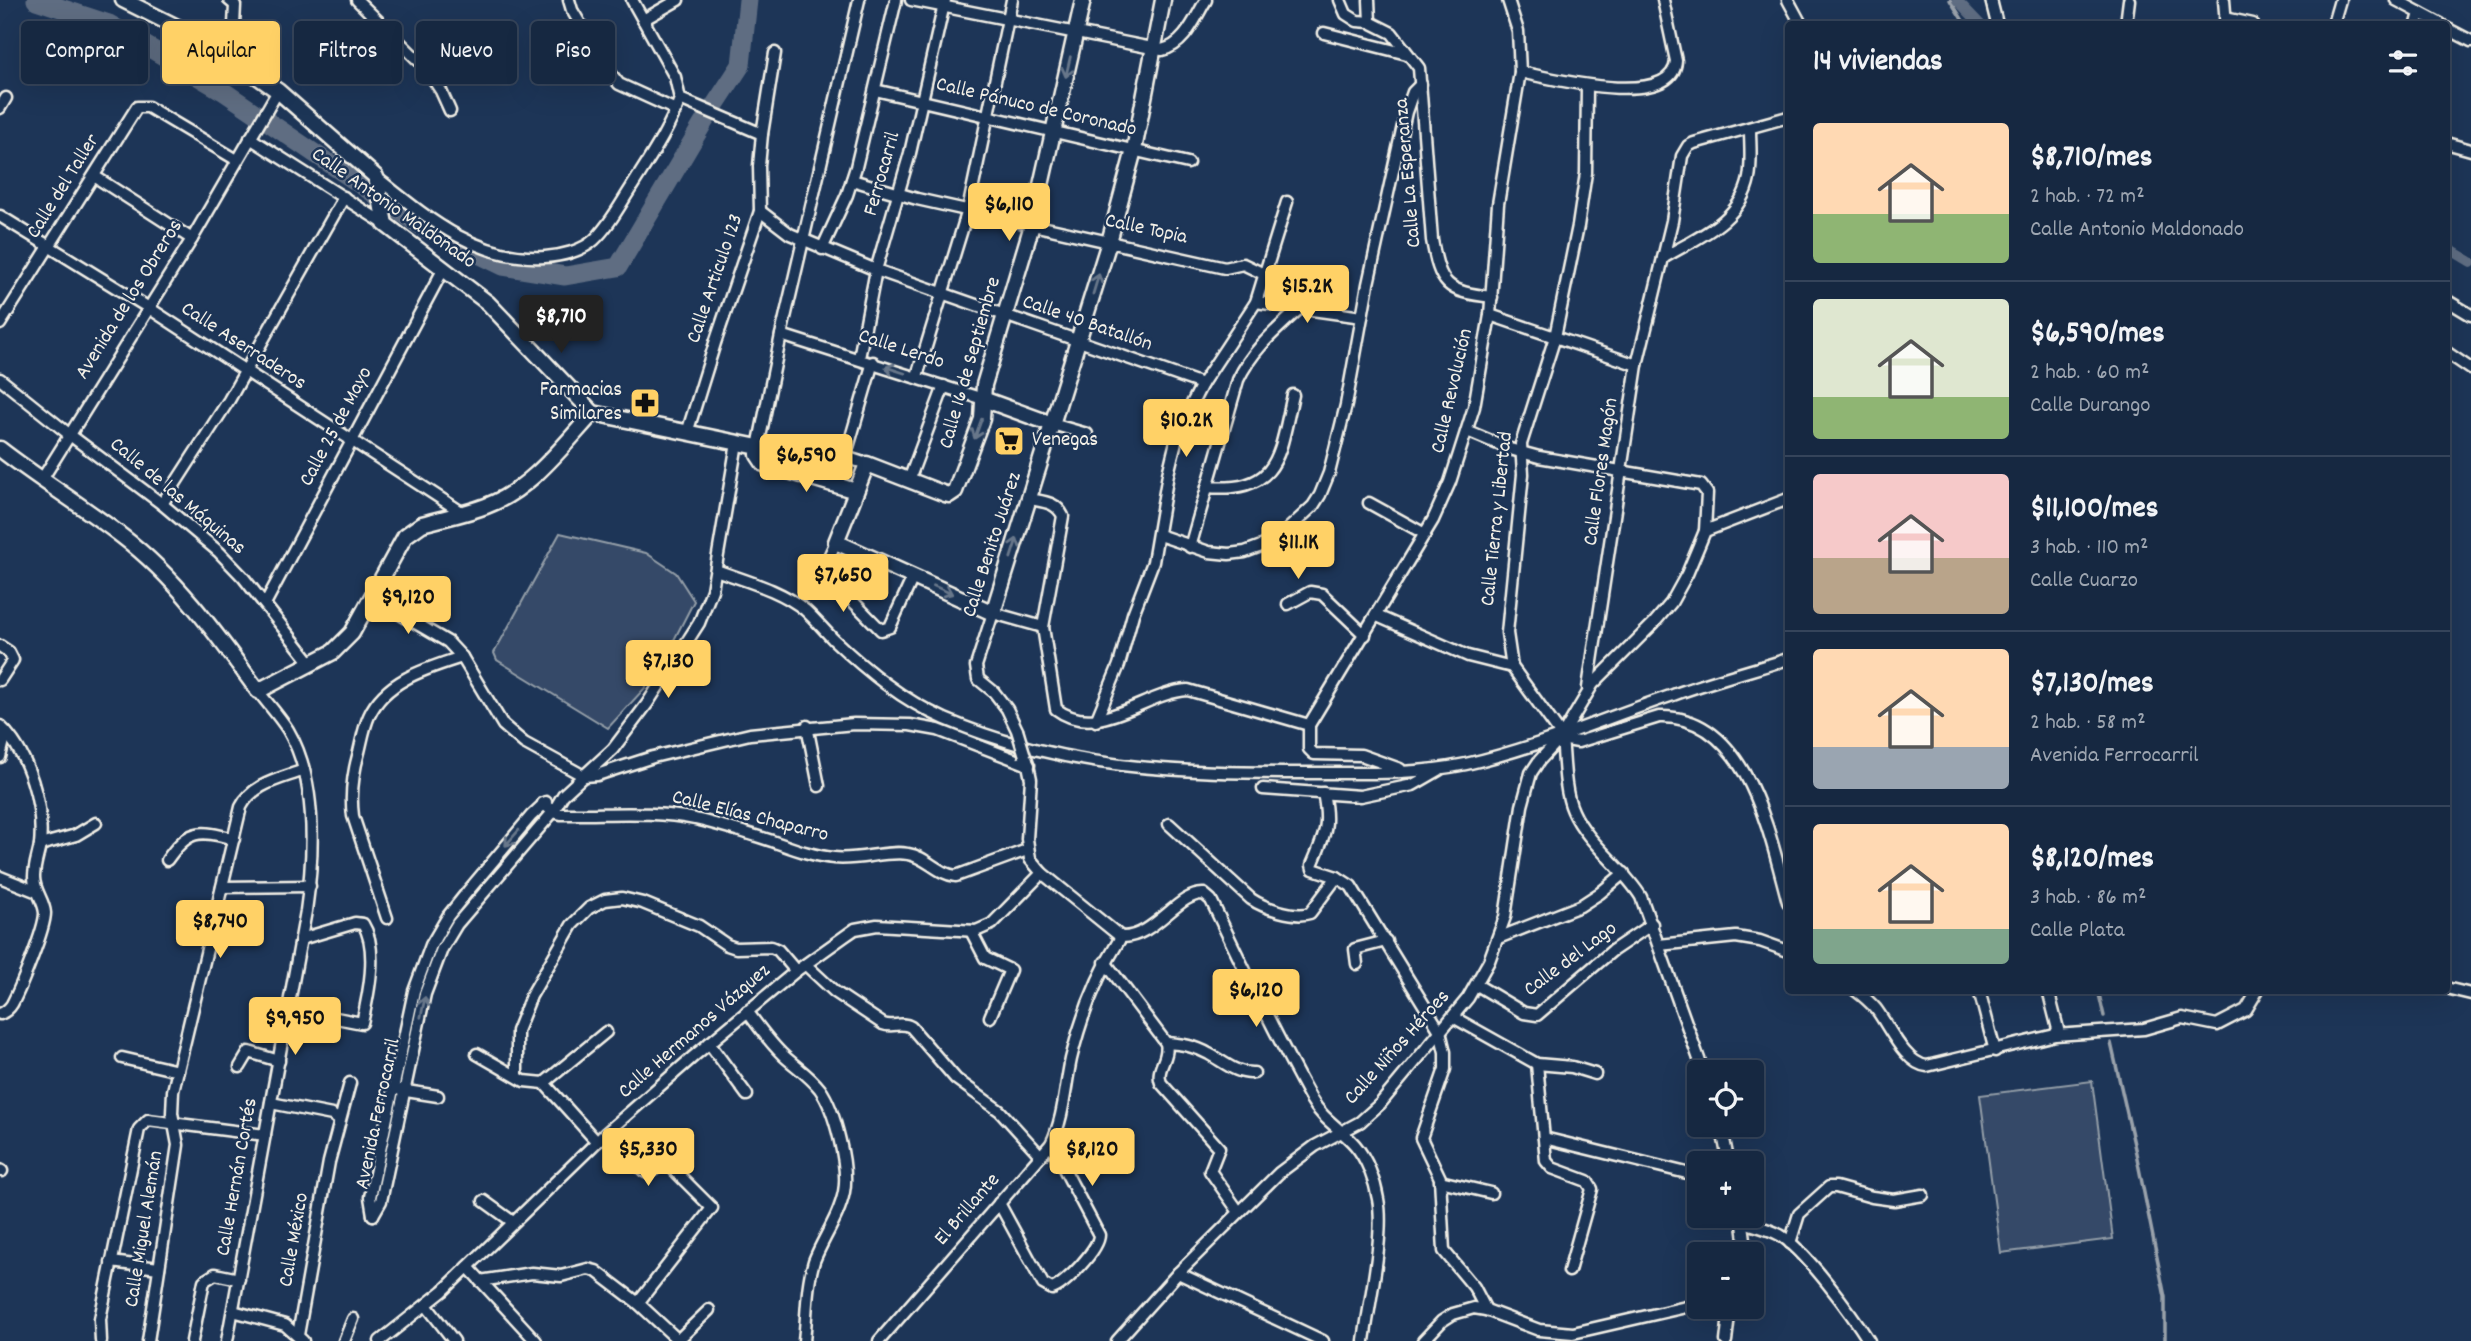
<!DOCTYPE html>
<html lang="es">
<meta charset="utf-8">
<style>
:root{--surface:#162841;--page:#23344c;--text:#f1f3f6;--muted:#9ea6b1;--line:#35445a;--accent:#ffd166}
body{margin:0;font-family:Dekko,sans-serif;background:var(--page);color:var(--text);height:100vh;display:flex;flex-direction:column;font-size:26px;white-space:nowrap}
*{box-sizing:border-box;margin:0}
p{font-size:23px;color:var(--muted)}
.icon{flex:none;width:38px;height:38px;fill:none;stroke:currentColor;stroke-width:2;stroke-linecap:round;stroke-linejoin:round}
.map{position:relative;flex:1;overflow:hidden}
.details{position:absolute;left:1785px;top:21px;width:665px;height:973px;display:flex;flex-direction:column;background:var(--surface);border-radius:7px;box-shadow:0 7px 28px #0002,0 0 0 2px var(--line)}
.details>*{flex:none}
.hud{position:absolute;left:21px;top:21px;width:665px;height:63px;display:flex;gap:14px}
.tools{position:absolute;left:1687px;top:1060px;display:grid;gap:14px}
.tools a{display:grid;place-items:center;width:77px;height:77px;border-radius:7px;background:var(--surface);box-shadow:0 7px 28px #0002,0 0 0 2px var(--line);font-size:35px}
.price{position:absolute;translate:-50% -60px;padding:0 16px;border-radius:7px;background:var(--accent);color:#111;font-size:23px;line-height:46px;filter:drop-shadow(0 2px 4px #0008)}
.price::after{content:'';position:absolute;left:50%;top:42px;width:21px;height:16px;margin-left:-10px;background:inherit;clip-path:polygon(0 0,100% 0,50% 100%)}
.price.selected{background:#222;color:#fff}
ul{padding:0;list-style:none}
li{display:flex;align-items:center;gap:21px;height:175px;padding:0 28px}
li+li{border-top:2px solid var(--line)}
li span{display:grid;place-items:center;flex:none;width:196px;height:140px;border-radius:7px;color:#555}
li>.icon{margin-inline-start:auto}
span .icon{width:84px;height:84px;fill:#fffc;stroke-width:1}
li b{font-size:30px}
h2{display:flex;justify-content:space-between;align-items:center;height:84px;padding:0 28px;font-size:30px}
.pill{padding:0 24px;border-radius:7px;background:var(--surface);box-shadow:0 7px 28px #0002,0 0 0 2px var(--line);font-size:24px;line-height:63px}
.pill.selected{background:var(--accent);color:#111}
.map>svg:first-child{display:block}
.green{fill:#354a67;stroke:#949ea8;stroke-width:2}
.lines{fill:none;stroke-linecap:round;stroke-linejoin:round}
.stream{stroke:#9aa2ab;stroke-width:3.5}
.canal{stroke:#5e6d82;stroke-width:10}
.river{stroke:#5e6d82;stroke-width:19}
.street-casing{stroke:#f4f1e8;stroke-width:15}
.secondary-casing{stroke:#f4f1e8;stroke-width:19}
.street{stroke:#1d3557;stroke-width:10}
.secondary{stroke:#1d3557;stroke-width:14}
.street-bridge-casing{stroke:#f4f1e8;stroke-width:15;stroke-linecap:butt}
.street-bridge{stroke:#1d3557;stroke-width:10}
.oneway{stroke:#68778a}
.labels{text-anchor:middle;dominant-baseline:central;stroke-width:5;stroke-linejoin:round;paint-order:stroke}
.street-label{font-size:21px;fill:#f4f1e8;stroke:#1d3557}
.poi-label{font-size:21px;fill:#f4f1e8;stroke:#1d3557;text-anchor:end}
</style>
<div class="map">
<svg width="2471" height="1341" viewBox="0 0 2471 1341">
<rect width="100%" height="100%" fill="#1d3557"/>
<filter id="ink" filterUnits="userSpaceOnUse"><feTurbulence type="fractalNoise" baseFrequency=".0143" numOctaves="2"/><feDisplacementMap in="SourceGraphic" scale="14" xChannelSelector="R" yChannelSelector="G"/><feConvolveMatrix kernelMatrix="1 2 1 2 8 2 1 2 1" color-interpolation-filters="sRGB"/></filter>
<g filter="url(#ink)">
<g class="green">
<polygon points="560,533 646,553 676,573 694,601 655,677 608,728 497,660 494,653"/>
<polygon points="2092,1081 2113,1239 2001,1253 1980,1095"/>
</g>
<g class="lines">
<g class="stream">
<polyline points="1950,0 1965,24"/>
<polyline points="2098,990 2104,1016"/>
<polyline points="2111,1043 2136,1153 2165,1297 2165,1341"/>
</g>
<g class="canal">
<polyline points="1957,0 1980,24"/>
<polyline points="2446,247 2471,262"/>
</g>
<polyline class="river" points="36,0 109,24 223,91 423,227 503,266 565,276 618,267 705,120 741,65 748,0"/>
<g class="street-casing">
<g id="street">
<polyline points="357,0 426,68 441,91 450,111"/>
<polyline points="569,0 572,10 605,66 619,84 676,110"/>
<polyline points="632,0 675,77 680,99 762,134"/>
<path d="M 911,0 L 1162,50 C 1185,45 1195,18 1206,0"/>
<path d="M 1340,0 L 1346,14 L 1357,21 L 1370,22 L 1392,33 L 1419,68 L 1432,240 C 1440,285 1446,292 1492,297"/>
<polyline points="1369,0 1370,22"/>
<polyline points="1788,0 1801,24"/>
<polyline points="1991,0 1997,24"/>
<polyline points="2224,0 2226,24"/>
<polyline points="2396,0 2441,24"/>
<polyline points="2225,18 2253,24"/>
<polyline points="643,20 678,0"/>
<polyline points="2126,24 2129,0"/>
<polyline points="2333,24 2340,0"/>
<polyline points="2417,24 2420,13"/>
<polyline points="2446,28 2471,41"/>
<polyline points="1324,33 1407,54"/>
<polyline points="223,52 234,25 235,5 229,0"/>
<path d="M 1520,72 C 1549,78 1673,110 1676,61 L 1663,0"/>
<path d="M 1587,87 L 1586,173 L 1578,226 L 1555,337 L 1521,444 L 1523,474 L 1507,633 L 1512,667 L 1562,736 L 1567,740 L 1578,742 L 1659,717 C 1748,714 1770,837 1788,902"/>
<polyline points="875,90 1188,163"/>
<polyline points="0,108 6,98"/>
<polyline points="250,138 385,224"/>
<polyline points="2446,143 2471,150"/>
<polyline points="94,176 192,239"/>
<path d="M 376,177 C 426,217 476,261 545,257 C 561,256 582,251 594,240 C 609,226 620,205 631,188 C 649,159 668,132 680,99"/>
<polyline points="852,180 917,199 1225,268 1243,264 1266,275"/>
<polyline points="760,211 790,234 876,270 1202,384"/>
<polyline points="0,216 149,308 463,513"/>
<polyline points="822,249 847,195 856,167 896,0"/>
<path d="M 1663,258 C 1698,237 1740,222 1749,178 C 1752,162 1750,144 1750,128"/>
<polyline points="2446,300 2471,315"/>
<polyline points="1256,302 1362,317"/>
<polyline points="1490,315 1637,365"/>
<polyline points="0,324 137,107 148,107 237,160"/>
<polyline points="781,335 983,399"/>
<polyline points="2446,352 2471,369"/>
<polyline points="859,358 876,270 910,153 945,0"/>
<polyline points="917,376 968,210 1012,0"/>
<polyline points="0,379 70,435 162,504 219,552 243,577 311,663"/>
<polyline points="1052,424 1087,434"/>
<polyline points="1467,431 1510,449 1539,457 1701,485 1707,493 1705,531"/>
<polyline points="687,433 715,343 760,211 759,166 762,134 775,53"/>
<polyline points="758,447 781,335 859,0"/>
<polyline points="845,457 867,464"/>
<polyline points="909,480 944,386"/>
<polyline points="41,481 192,239 278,91"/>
<polyline points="837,485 873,362"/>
<path d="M 1207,487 C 1281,493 1279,454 1293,395"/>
<path d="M 1030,499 C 1045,502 1056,502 1063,516 L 1043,627 L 1056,709 C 1098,741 1145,692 1188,690 L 1309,725"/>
<polyline points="1369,503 1425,534"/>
<polyline points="162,504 229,400 344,197"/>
<polyline points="1159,535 1209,552 1229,554 1245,552 1264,545 1284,533 1313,506 1320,495 1329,473 1346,405 1368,284 1406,112 1413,92 1421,84"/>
<polyline points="836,542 827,561 826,574 881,630 890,627 913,577"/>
<path d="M 1190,547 L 1238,380 C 1252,350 1275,331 1299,309"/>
<path d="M 716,570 C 746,581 781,590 805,610 C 815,619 824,630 833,639 C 867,671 902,700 945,719 C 1064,770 1178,773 1306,773 C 1359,773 1414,775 1466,764 C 1537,748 1605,718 1673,695 C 1711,681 1750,671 1788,659"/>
<polyline points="371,597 448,642 462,657 503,725 524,743 584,776 597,775 653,757 750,734 854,724 910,725 938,730 1029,765"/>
<polyline points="265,604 444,268"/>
<polyline points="1288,604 1310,592 1322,594 1365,635"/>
<polyline points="1377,616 1468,656 1512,667"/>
<polyline points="0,646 9,652 13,660 0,680"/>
<polyline points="1588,688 1637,365 1672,221 1682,156 1688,146 1694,143 1788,117"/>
<polyline points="1096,721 1119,665 1133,614 1153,562 1168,474 1179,429 1202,384 1256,302 1287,202"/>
<path d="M 0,726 C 29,753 44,806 40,845 C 38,856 34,866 34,877 C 34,891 44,900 45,913 C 45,929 20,989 12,1004 C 9,1009 5,1012 0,1014"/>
<polyline points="807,726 819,786"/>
<polyline points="1017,730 1007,709 994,692 978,679 976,666 993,613 1043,627"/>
<path d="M 1562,736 C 1564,757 1564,792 1573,811 C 1587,843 1623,867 1641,897 L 1704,1073"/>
<polyline points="0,757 6,732"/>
<polyline points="1027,760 1031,779 1027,839 1030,859 1042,873 1121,937"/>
<polyline points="1400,769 1361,755 1314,754 1309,749 1309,725 1433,520 1450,482 1474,407 1490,315 1498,204 1520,72 1518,31 1508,0"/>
<polyline points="1263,789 1360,796 1413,785 1439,770"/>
<path d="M 1323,793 C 1330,826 1325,834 1312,865 L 1313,869 L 1337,877 L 1351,886 L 1440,1031 L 1445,1052 L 1445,1069 L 1421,1138 L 1440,1178 L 1444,1251 L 1474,1287 L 1486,1310"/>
<path d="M 543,803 L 553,812 L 561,814 C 606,815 651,810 695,819 C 721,825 747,833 772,841 C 792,848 812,856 834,858 C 858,861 887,850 908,854 C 927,857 937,874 956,876 L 1027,850"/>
<path d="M 1169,824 L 1251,899 C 1264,908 1295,918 1310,913 L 1337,877"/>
<polyline points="40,845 76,835 96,823"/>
<path d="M 167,860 C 188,830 198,829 234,839"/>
<polyline points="0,877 35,891"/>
<polyline points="222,887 310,886"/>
<path d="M 387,918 L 353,816 C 350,794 353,773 359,752 C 362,740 364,727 369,716 C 385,680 428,668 462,657"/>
<polyline points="971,931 985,958 1010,970 990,1017"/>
<path d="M 1121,937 C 1155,938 1178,892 1204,894 L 1211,900 C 1243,967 1275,1034 1311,1099 C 1322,1119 1341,1129 1355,1145 C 1367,1159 1375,1181 1378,1199 C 1385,1234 1369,1303 1364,1341"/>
<polyline points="1498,938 1580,906 1600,893 1624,873"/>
<polyline points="1659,945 1736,937 1760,941 1788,951"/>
<path d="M 1105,962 L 1166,1043 C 1170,1059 1155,1068 1161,1083 L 1219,1148 L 1210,1171 L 1239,1212"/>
<polyline points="1357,964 1355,949 1386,941"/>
<path d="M 806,965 L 835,992 L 883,1024 C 893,1028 901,1021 911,1027 L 956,1079 L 1000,1111 L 1041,1156"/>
<polyline points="1477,985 1524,1013 1537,1015 1612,951 1652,924"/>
<polyline points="2446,988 2471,994"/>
<path d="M 1855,990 C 1863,996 1870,1002 1876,1009 C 1889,1026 1905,1064 1927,1066 L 2055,1035 L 2144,1029 L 2182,1018 L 2217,1025 L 2246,1010 L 2258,990"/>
<polyline points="1979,990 1995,1051"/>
<polyline points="2048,990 2058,1029 2055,1035"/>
<path d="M 289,1009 L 362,1023 C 368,997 379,949 363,924 L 355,923 L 301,939"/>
<path d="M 747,1011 C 759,1027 770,1043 784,1056 C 796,1067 810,1076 820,1089 C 835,1110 849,1167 844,1192 C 839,1217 823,1238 814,1261 C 806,1286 807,1315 804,1341"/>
<polyline points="1453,1017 1537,1064 1572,1067 1595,1074"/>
<polyline points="709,1043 747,1095"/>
<path d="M 1166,1043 C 1182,1044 1195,1046 1209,1054 C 1224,1062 1236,1074 1254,1073"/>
<polyline points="477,1054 524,1081 544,1083 597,1142"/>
<polyline points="122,1058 178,1071"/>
<polyline points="1537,1064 1546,1161 1552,1168 1587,1181 1592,1189 1569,1271"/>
<polyline points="240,1067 249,1052 279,1061"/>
<polyline points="517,1076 517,1031 531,996 572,925 589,908 605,900 622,898 643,903 699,926 727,945 736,948 771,947 778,950 796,971"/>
<polyline points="544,1083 606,1032"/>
<polyline points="400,1090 438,1096"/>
<polyline points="271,1103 332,1115 339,1120"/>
<polyline points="1721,1125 1729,1164"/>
<polyline points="606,1133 644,1171 648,1173 660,1166 671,1167 712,1208 638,1303"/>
<polyline points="1544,1138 1699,1176"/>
<polyline points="0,1170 2,1171"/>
<polyline points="1440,1181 1491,1193"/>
<polyline points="484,1201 513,1222"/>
<path d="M 999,1203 L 1043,1284 L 1052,1289 C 1065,1285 1099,1249 1099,1235 L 1051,1144"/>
<polyline points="373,1215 381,1201 425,994 442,949 457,924 553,812 563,795 613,749 647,704 699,623 712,590 737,443"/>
<polyline points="373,1215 370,1197 414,991 431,945 448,916 468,891 531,816 546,802"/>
<polyline points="1742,1217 1747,1255"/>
<path d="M 1743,1222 C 1756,1226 1769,1229 1780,1235 C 1806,1251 1852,1314 1869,1341"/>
<polyline points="1790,1243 1799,1214 1829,1187 1836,1187 1872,1197 1894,1200 1923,1195"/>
<polyline points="111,1262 159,1268"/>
<polyline points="468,1267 536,1341"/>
<polyline points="1178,1273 1323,1341"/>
<polyline points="480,1281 532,1273 561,1276 588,1269 596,1271 638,1303 679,1341"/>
<polyline points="426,1305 454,1341"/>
<polyline points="233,1311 285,1325 303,1341"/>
<polyline points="298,1335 329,1162 350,1083"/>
<polyline points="678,1340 709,1310"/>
<polyline points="101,1341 100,1319 139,1129 148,1120 265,1135"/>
<path d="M 148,1341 L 178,1145 L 172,1113 L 173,1091 L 241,807 C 253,783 281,779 304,770"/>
<polyline points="192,1341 204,1281 215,1274 239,1279"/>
<path d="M 227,1341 L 306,911 C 314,855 318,781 288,730 C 279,716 268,704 258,691"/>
<polyline points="344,1341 353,1319"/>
<polyline points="380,1341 443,1291 606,1133 694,1056 796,971 845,936 855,929 877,925 976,931 992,924 1042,873"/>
<path d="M 879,1341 L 1051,1144 C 1064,1118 1065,1087 1071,1059 C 1081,1017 1098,974 1121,937"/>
<polyline points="1117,1341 1178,1273 1279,1173 1315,1146 1360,1122 1380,1104 1468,998 1489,961 1505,917 1522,806 1531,773 1539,761 1562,736 1593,684 1654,623 1671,603 1687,574 1705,531 1788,499"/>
<polyline points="1423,1341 1442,1321 1453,1314 1474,1308 1486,1310 1539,1330 1573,1333 1699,1304"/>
<polyline points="1726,1341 1730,1307"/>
</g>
</g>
<g class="secondary-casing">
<g id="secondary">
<polyline points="123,0 211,44 278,91 376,177 385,224 488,303 593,413 758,447 758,455 764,464 856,491"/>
<polyline points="1083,0 1032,225 984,385 982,419 955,491 949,495 945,494 867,464 836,542 993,613 1109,242 1134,150 1163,0"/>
<polyline points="983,399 1052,424"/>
<path d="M 0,449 C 40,480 83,506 123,537 C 177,578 218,636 258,691 L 333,652 L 352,633 L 405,536 L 422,524 C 443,518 465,514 486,506 C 530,490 562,447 593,413"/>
</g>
</g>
<use href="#street" class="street"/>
<use href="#secondary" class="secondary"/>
<g class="street-bridge-casing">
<polyline id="street-bridge" points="1017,730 1025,756"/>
</g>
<use href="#street-bridge" class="street-bridge"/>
</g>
<defs><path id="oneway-shaft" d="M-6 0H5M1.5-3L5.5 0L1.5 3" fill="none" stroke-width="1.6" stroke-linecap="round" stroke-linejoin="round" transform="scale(1.75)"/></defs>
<g class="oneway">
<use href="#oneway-shaft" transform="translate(1068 67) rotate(103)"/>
<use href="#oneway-shaft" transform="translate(1096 284) rotate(-73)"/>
<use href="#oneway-shaft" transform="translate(895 370) rotate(-162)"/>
<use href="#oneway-shaft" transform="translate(978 429) rotate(110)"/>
<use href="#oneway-shaft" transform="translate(1014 548) rotate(-72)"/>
<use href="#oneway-shaft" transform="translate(943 590) rotate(24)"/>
<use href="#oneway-shaft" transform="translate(512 838) rotate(131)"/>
<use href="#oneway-shaft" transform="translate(423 1007) rotate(-78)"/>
</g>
</g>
<defs>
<g id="pharmacy-square" transform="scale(1.575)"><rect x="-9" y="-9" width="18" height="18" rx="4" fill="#ffd166" stroke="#1d3557"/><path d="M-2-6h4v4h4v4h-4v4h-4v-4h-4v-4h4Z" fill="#111"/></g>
<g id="supermarket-square" transform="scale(1.575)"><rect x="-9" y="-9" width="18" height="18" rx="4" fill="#ffd166" stroke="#1d3557"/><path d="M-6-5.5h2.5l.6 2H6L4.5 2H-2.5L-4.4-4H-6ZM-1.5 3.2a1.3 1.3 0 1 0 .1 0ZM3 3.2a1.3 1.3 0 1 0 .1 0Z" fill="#111"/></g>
</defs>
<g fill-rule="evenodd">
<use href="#pharmacy-square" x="645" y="403"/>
<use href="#supermarket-square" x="1009" y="441"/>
</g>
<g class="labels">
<g class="street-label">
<text transform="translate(1036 108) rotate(13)">Calle Pánuco de Coronado</text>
<text transform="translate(1409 173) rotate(-95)">Calle La Esperanza</text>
<text transform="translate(883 174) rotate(-74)">Ferrocarril</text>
<text transform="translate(64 187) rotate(-58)">Calle del Taller</text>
<text transform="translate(393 209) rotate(35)">Calle Antonio Maldonado</text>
<text transform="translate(1146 230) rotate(12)">Calle Topia</text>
<text transform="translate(716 279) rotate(-71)">Calle Articulo 123</text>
<text transform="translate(130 300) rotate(-58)">Avenida de los Obreros</text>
<text transform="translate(1087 324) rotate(19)">Calle 40 Batallón</text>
<text transform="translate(243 347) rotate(33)">Calle Aserraderos</text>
<text transform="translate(901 350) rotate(18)">Calle Lerdo</text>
<text transform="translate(971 363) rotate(-74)">Calle 16 de Septiembre</text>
<text transform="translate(1453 391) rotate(-77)">Calle Revolución</text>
<text transform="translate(337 427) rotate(-62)">Calle 25 de Mayo</text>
<text transform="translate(1602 472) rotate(-82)">Calle Flores Magón</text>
<text transform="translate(177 497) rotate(40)">Calle de las Máquinas</text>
<text transform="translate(1498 519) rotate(-84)">Calle Tierra y Libertad</text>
<text transform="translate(993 545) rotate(-72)">Calle Benito Juárez</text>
<text transform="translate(750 817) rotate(14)">Calle Elías Chaparro</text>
<text transform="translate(1571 960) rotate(-37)">Calle del Lago</text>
<text transform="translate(695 1032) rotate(-41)">Calle Hermanos Vázquez</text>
<text transform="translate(1398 1048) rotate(-48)">Calle Niños Héroes</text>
<text transform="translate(379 1114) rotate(-78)">Avenida Ferrocarril</text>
<text transform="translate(238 1177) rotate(-80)">Calle Hernán Cortés</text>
<text transform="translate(968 1210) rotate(-49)">El Brillante</text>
<text transform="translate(145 1229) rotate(-81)">Calle Miguel Alemán</text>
<text transform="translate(295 1240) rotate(-80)">Calle México</text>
</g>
<g class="poi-label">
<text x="622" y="391">Farmacias<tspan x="622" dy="24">Similares</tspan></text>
<text x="1032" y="441" text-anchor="start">Venegas</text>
</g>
</g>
</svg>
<div class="tools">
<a><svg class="icon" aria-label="locate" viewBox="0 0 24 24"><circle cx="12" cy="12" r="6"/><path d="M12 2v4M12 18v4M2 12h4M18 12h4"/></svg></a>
<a>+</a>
<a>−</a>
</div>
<b class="price" style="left:1009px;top:243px">$6,110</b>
<b class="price" style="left:1307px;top:325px">$15.2K</b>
<b class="price selected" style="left:561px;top:355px">$8,710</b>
<b class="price" style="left:1186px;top:459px">$10.2K</b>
<b class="price" style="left:806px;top:494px">$6,590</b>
<b class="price" style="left:1298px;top:581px">$11.1K</b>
<b class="price" style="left:843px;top:614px">$7,650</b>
<b class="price" style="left:408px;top:636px">$9,120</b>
<b class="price" style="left:668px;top:700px">$7,130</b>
<b class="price" style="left:220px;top:960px">$8,740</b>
<b class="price" style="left:1256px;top:1029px">$6,120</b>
<b class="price" style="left:295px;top:1057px">$9,950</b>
<b class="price" style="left:648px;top:1188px">$5,330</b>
<b class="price" style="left:1092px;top:1188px">$8,120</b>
<div class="hud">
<a class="pill">Comprar</a>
<a class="pill selected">Alquilar</a>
<a class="pill">Filtros</a>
<a class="pill">Nuevo</a>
<a class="pill">Piso</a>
</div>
<section class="details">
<h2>14 viviendas<svg class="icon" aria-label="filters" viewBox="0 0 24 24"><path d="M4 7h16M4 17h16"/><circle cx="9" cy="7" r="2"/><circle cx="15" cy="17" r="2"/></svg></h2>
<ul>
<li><span style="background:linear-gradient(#ffd9b3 65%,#8fb573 0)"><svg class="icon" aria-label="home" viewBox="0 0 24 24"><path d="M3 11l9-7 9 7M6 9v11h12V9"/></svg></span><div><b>$8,710/mes</b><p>2 hab. · 72 m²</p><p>Calle Antonio Maldonado</p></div></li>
<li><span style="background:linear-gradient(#dfe7d0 70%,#8fb573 0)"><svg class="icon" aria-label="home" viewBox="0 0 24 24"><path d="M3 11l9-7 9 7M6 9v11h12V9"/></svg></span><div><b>$6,590/mes</b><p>2 hab. · 60 m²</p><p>Calle Durango</p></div></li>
<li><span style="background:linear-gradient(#f6c9c9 60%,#b9a48a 0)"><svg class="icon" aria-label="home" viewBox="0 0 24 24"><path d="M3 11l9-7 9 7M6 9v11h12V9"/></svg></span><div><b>$11,100/mes</b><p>3 hab. · 110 m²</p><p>Calle Cuarzo</p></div></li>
<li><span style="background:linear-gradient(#ffd9b3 70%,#9aa5b1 0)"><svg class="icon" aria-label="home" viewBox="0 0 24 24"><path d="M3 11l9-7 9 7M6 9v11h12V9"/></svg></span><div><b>$7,130/mes</b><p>2 hab. · 58 m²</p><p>Avenida Ferrocarril</p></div></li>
<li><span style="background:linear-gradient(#ffd9b3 75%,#7fa58c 0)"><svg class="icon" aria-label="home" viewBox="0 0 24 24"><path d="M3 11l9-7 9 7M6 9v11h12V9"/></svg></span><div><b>$8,120/mes</b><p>3 hab. · 86 m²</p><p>Calle Plata</p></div></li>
</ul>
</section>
</div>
